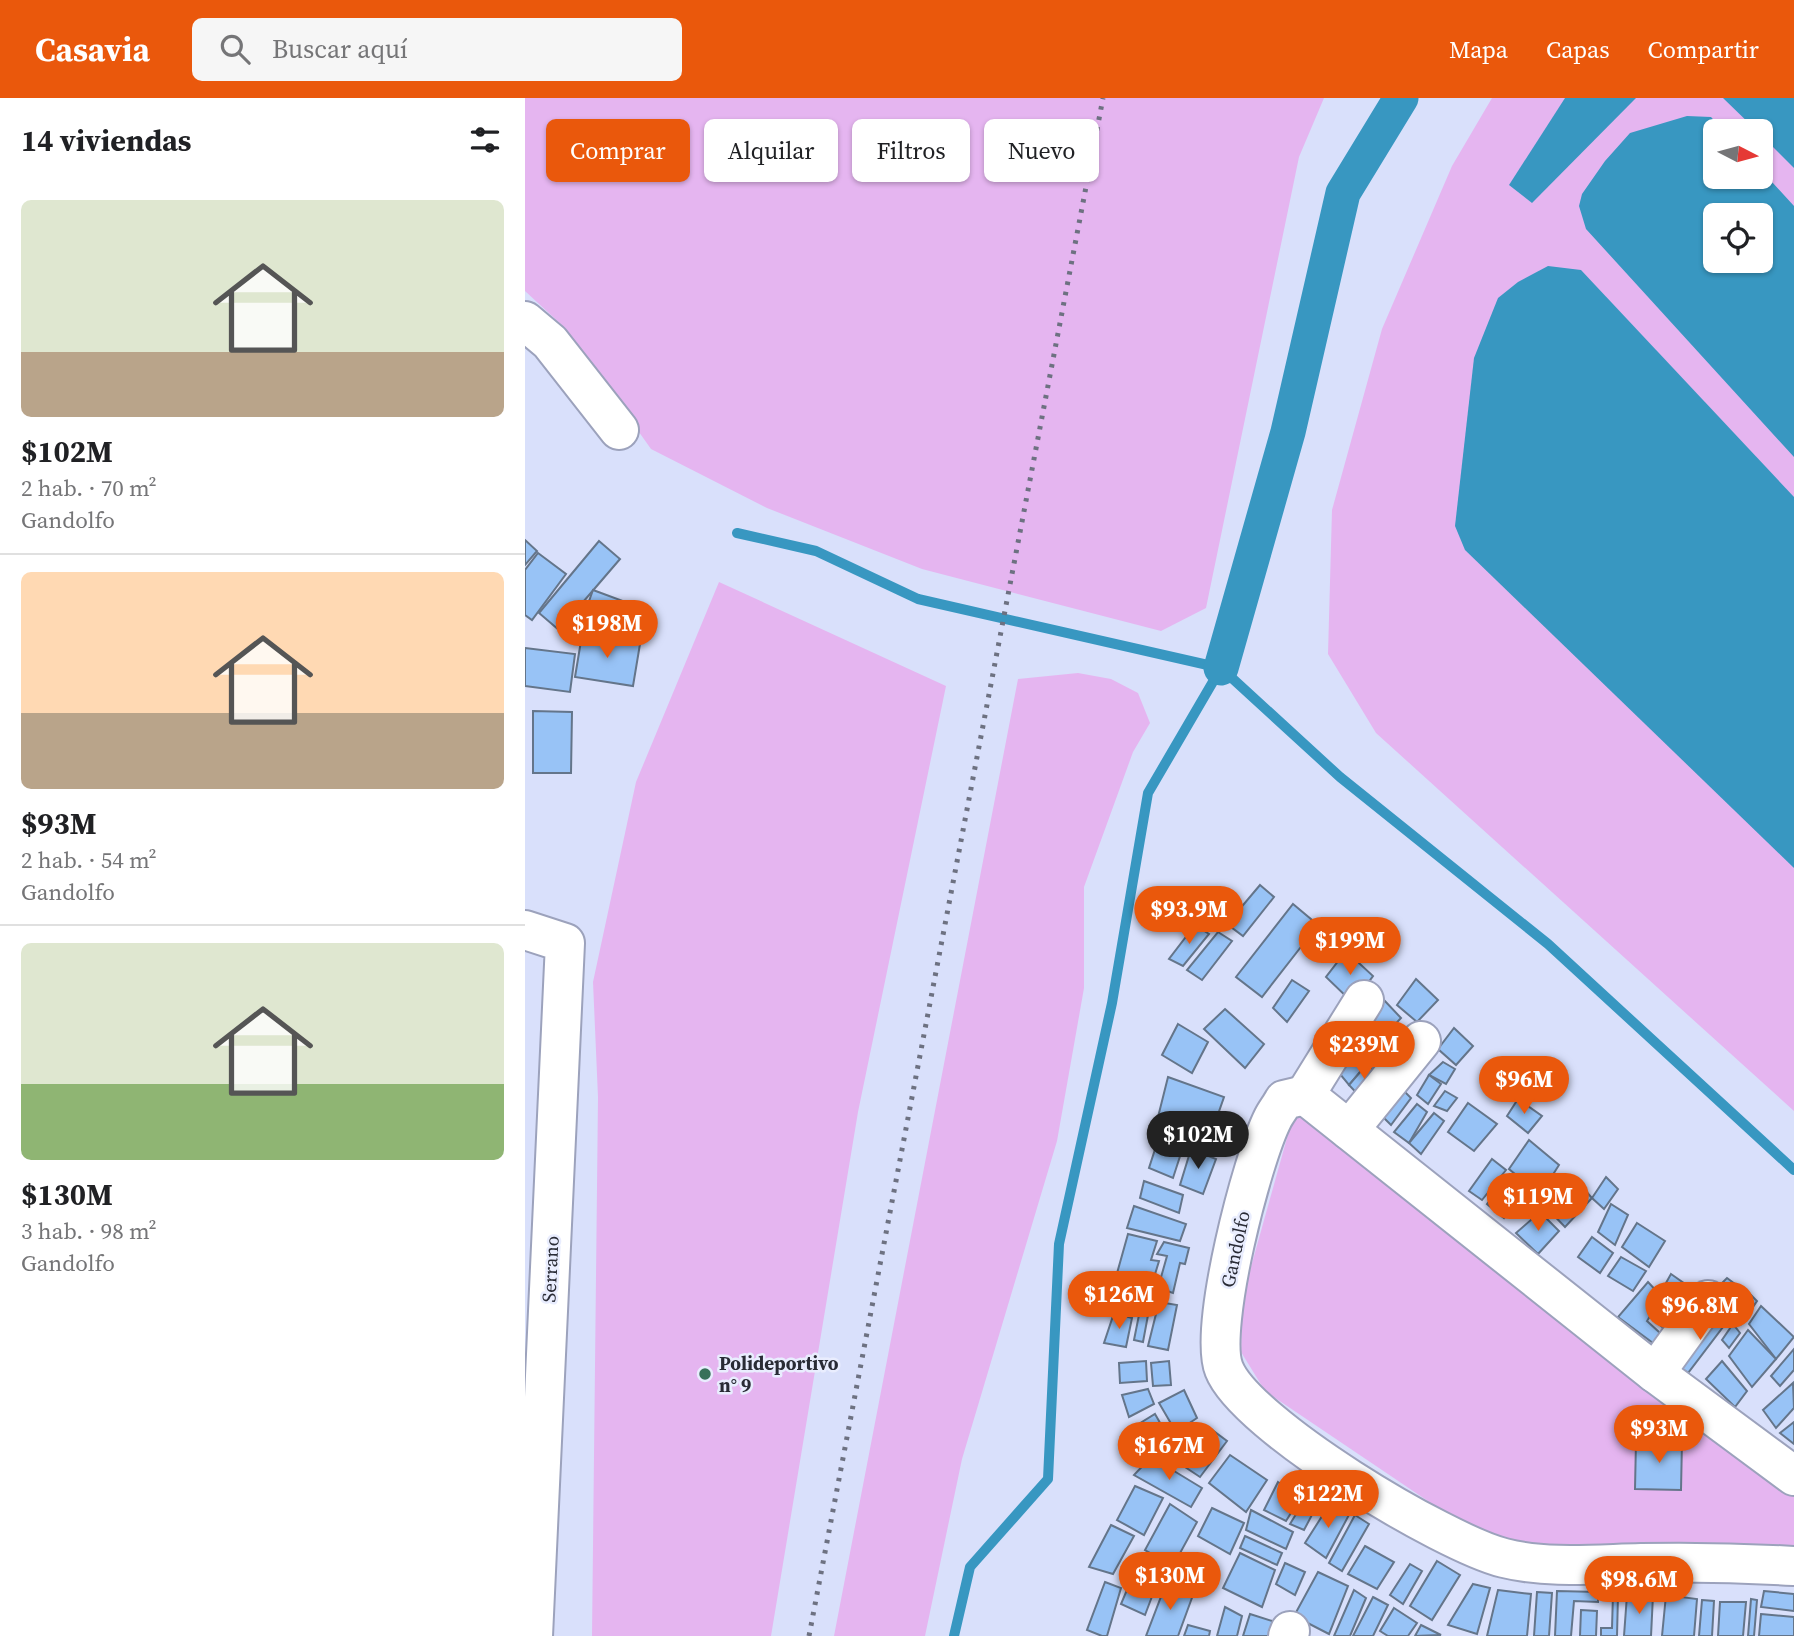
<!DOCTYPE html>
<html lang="es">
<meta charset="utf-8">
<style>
:root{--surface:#fff;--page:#f6f6f6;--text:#202124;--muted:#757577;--line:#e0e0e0;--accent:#ea580c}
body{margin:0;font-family:"Source Serif 4",serif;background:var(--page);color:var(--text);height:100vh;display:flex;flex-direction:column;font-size:26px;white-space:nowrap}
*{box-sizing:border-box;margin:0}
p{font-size:23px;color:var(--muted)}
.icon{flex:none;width:38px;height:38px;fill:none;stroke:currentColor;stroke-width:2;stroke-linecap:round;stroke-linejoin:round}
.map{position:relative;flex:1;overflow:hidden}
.side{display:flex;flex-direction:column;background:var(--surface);width:525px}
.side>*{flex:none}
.banner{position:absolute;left:21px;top:21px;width:665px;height:63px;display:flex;gap:14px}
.needle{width:46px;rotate:96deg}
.tools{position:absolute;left:1178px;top:21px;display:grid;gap:14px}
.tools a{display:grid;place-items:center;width:70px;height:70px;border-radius:10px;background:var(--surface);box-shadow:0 2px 5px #0004;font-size:35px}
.price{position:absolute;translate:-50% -60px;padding:0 16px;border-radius:24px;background:var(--accent);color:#fff;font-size:23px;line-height:46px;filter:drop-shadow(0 2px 4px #0008)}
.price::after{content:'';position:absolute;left:50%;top:42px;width:21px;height:16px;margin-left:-10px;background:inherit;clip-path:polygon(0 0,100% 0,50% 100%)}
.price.current{background:#222;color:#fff}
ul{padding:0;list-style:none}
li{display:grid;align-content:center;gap:14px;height:371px;padding:0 21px}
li+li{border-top:2px solid var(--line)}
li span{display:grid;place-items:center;height:217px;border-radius:10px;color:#555}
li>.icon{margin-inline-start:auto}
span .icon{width:126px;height:126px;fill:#fffc;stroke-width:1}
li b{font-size:30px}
h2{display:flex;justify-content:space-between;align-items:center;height:84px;padding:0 21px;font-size:30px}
.pill{padding:0 24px;border-radius:10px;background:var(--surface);box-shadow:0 2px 5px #0004;font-size:24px;line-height:63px}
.pill.current{background:var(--accent);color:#fff}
header{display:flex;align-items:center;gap:42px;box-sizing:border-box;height:98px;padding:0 35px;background:var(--accent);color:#fff}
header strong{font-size:33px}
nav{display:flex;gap:38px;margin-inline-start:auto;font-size:24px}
.search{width:490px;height:63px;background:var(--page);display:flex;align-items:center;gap:18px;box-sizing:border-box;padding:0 24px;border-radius:10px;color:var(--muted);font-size:26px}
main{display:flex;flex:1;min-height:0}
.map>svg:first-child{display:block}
.green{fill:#e5b5f0;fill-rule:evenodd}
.water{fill:#3897c1;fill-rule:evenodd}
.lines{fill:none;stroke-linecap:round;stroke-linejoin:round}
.stream{stroke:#3897c1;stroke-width:10}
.canal{stroke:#3897c1;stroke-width:35}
.building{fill:#98c3f6;stroke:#64758a;stroke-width:2}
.minor-casing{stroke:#9ca2bc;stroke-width:42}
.minor{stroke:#fff;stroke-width:38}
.rail{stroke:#6d7181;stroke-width:5;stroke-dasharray:3.5 7;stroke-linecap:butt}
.poi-dot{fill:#387159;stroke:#e9edfe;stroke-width:2.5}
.labels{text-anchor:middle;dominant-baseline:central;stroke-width:5;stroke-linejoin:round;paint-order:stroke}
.street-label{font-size:19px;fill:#292b35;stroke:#e9edfe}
.poi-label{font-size:19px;font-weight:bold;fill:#292b35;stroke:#e9edfe;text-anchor:start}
</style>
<header>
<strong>Casavia</strong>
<div class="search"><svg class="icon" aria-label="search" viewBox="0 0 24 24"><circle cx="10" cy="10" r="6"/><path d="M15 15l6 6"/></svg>Buscar aquí</div>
<nav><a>Mapa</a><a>Capas</a><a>Compartir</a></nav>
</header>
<main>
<section class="side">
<h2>14 viviendas<svg class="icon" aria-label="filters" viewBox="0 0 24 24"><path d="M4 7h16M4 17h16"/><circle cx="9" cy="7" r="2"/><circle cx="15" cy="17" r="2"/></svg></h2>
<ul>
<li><span style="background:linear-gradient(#dfe7d0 70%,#b9a48a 0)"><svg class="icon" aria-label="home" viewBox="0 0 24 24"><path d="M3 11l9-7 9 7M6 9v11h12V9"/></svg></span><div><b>$102M</b><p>2 hab. · 70 m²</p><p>Gandolfo</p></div></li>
<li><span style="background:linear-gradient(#ffd9b3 65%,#b9a48a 0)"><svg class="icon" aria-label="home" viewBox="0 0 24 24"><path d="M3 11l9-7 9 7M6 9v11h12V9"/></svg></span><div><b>$93M</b><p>2 hab. · 54 m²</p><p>Gandolfo</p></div></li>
<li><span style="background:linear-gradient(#dfe7d0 65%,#8fb573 0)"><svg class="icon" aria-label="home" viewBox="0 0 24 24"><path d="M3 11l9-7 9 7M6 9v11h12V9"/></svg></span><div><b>$130M</b><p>3 hab. · 98 m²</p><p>Gandolfo</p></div></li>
</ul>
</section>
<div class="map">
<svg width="1269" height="1538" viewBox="0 0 1269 1538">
<rect width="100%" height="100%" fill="#d9e0fb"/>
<g class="green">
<polygon points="0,0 799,0 774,59 681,510 636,533 397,471 242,410 126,351 40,230 0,193"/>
<path d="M 967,0 L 1269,0 L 1269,1013 L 851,635 L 803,556 L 807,412 L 857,231 L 927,68 ZM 1190,33 L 1236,33 L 1236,79 L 1190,79 ZM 1190,117 L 1236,117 L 1236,163 L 1190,163 Z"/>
<polygon points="194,484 421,588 333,1014 246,1538 67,1538 73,999 68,884 111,684"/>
<polygon points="553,575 586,581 613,595 625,625 608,654 559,789 559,890 532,1043 437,1361 400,1538 309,1538 493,581"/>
<polygon points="778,1016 1269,1396 1269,1450 1022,1453 937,1426 740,1293 716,1254 717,1201 767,1022"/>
</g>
<g class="water">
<polygon points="1040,0 1111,0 1007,105 984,87"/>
<polygon points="1198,0 1269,0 1269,70 1236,37 1236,33 1232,33"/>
<path d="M 1162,18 L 1186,19 L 1199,33 L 1190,33 L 1190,79 L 1236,79 L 1236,72 L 1269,108 L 1269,359 L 1061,131 L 1054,108 L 1057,96 L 1080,63 L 1105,35 ZM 1236,117 L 1236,163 L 1190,163 L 1190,117 Z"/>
<polygon points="1023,168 1056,172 1269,399 1269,770 940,452 930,428 949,260 973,200 993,184"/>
</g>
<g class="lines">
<g class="stream">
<polyline points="212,435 291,453 393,501 696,570 815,679 1023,846 1269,1072"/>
<polyline points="429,1538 445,1469 523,1381 534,1146 587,905 623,695 696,570"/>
</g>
<polyline class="canal" points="696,570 763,334 818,95 876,0"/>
</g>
<g class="building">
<polygon points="0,442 12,453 0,467"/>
<polygon points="74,443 95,461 34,532 14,515"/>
<polygon points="13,455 41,476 7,522 0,517 0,472"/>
<polygon points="68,492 106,506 101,519 122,526 115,546 75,532 77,524 59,517"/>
<polygon points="57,537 115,546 108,588 50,579"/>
<polygon points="0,550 50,556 45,594 0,588"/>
<polygon points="8,613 47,614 46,675 8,675"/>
<polygon points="735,787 749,799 718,838 702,826"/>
<polygon points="768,806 793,827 737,899 711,879"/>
<polygon points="670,827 684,836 658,868 644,861"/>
<polygon points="693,834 707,843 677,882 662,872"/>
<polygon points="821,853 848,878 828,905 801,879"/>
<polygon points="891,881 913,902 892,924 872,907"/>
<polygon points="767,882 784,893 762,924 748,910"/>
<polygon points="858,901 876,920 841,958 823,938"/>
<polygon points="700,911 739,946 720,970 679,931"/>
<polygon points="653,926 683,944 667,975 637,957"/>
<polygon points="878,929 889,939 859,973 845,962"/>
<polygon points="929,930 948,948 931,967 913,951"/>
<polygon points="825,948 842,966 824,987 810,970"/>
<polygon points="918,964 930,971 921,986 904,977"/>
<polygon points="842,966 854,977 838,1002 824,987"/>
<polygon points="904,977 916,986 903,1006 892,997"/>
<polygon points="643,979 699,999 684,1042 632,1023"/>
<polygon points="873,987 886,1000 866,1027 855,1016"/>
<polygon points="920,993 932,1000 922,1013 909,1008"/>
<polygon points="993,1001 1017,1018 1003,1035 982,1018"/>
<polygon points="943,1005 972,1026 949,1053 923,1034"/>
<polygon points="892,1006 902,1014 884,1045 869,1034"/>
<polygon points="909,1015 919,1023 896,1056 884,1045"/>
<polygon points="634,1039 658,1049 648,1080 624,1070"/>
<polygon points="1004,1042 1034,1067 1015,1097 984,1071"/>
<polygon points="666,1051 691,1061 678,1096 655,1087"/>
<polygon points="967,1061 981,1072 957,1102 944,1093"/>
<polygon points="983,1078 1001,1094 979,1120 962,1106"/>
<polygon points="1081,1079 1093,1091 1079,1111 1067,1100"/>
<polygon points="1050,1081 1067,1100 1040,1129 1019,1107"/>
<polygon points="619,1083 658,1097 654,1115 615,1100"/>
<polygon points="1086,1106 1103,1117 1090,1147 1073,1134"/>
<polygon points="609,1108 661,1126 655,1143 602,1130"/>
<polygon points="1015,1114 1034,1133 1013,1156 991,1135"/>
<polygon points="1112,1125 1140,1143 1124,1169 1097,1149"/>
<polygon points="603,1136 632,1143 626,1162 634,1163 624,1196 589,1186"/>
<polygon points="1067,1139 1088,1155 1075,1175 1053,1159"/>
<polygon points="639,1144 664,1150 660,1166 655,1165 648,1195 633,1190 642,1158 632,1156"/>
<polygon points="1096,1159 1121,1173 1108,1193 1083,1178"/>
<polygon points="1146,1176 1173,1195 1146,1236 1130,1223 1144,1200 1137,1192"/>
<polygon points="1202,1180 1218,1192 1201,1212 1185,1197"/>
<polygon points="1123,1184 1137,1199 1122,1223 1135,1235 1128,1245 1093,1219"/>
<polygon points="1223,1194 1232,1203 1216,1226 1205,1218"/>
<polygon points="606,1198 626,1201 618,1244 609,1242 614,1217 602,1213"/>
<polygon points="634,1204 652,1207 643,1252 623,1248"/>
<polygon points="1236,1208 1269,1239 1251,1261 1224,1226"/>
<polygon points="1188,1211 1201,1225 1163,1275 1148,1264"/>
<polygon points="589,1215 607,1220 601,1249 579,1245"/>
<polygon points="1208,1226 1215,1235 1204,1250 1197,1242"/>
<polygon points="1223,1232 1251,1261 1227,1289 1204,1258"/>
<polygon points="1269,1251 1269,1272 1255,1288 1246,1278"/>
<polygon points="621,1263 622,1283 595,1285 594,1265"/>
<polygon points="644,1263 646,1287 628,1288 626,1265"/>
<polygon points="1197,1263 1222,1293 1210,1309 1181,1281"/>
<polygon points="1268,1285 1269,1310 1251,1330 1238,1312"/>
<polygon points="623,1291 629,1306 604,1319 597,1297"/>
<polygon points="659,1292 672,1320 651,1334 634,1305"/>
<polygon points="630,1316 646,1344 631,1358 612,1327"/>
<polygon points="1269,1324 1269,1346 1255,1335"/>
<polygon points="682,1328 702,1343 675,1379 654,1365"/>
<polygon points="1111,1343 1157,1343 1156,1392 1110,1391"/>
<polygon points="705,1357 742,1382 721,1414 684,1385"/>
<polygon points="626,1359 677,1390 666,1409 609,1377"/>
<polygon points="753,1384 776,1399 761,1423 739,1412"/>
<polygon points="610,1388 638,1400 619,1437 592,1422"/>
<polygon points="806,1404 825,1415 801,1460 780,1445"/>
<polygon points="645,1406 672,1424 648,1468 620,1452"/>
<polygon points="776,1408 788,1415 779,1432 765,1426"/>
<polygon points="687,1410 719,1425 705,1456 673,1438"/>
<polygon points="726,1412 768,1434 761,1451 721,1432"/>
<polygon points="830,1417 844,1426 817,1473 804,1465"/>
<polygon points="586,1427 609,1438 588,1476 564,1469"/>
<polygon points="720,1438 757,1455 752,1467 715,1450"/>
<polygon points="840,1448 869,1464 852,1491 823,1476"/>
<polygon points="715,1455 750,1472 737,1509 698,1490"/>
<polygon points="615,1461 637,1472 620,1517 596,1506"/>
<polygon points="912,1463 935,1477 907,1522 885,1508"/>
<polygon points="760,1465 780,1474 770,1497 751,1486"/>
<polygon points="885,1466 897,1473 878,1506 865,1497"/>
<polygon points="793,1474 823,1488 804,1536 769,1518"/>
<polygon points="642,1483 668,1497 653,1538 621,1538"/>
<polygon points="580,1484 596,1490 582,1538 577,1538 562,1532"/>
<polygon points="948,1486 965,1490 952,1536 923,1527"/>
<polygon points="829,1492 841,1500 825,1538 809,1538"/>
<polygon points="973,1492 1006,1496 1002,1538 962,1538"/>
<polygon points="1032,1493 1073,1494 1073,1504 1049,1503 1046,1538 1030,1538"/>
<polygon points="1239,1493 1269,1496 1269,1513 1236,1509"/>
<polygon points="1012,1494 1027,1495 1024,1538 1009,1538"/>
<polygon points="1088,1496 1093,1497 1092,1538 1076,1538 1076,1530 1087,1530"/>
<polygon points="1102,1497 1128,1497 1126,1538 1099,1538"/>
<polygon points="1141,1497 1172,1501 1169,1538 1137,1538"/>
<polygon points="848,1499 863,1507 848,1538 828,1538"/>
<polygon points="1226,1501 1232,1502 1229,1538 1223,1538"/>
<polygon points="1177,1502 1189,1503 1187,1538 1174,1538"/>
<polygon points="1195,1504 1221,1504 1218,1538 1193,1538"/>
<polygon points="700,1509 717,1518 712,1538 692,1538"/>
<polygon points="869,1510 892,1525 883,1538 863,1538 855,1533"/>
<polygon points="1056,1512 1072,1513 1071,1538 1055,1538"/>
<polygon points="725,1516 750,1524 746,1538 718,1538"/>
<polygon points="1236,1516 1269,1519 1269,1538 1234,1538"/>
<polygon points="663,1527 685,1533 684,1538 659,1538"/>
<polygon points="896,1527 916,1537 890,1538"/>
</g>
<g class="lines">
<g class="minor-casing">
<g id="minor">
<polyline points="0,223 25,244 94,332"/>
<polyline points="0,832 40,845 8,1538"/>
<path d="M 780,997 L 759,1002 C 756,1008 751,1014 748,1020 C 727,1061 683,1231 699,1271 C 721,1327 919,1445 979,1460 C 1023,1471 1071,1466 1116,1465 C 1167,1464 1218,1465 1269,1468"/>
<polyline points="780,997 1130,1275 1269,1378"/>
<polyline points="780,997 839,902"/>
<polyline points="824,1032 896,943"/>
<polyline points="1130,1275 1183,1202"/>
<polyline points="763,1538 765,1533"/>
</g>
</g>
<use href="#minor" class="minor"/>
<polyline class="rail" points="284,1538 578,0"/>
</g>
<circle class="poi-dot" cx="180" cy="1276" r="7"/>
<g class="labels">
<g class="street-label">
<text transform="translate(710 1151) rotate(-78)">Gandolfo</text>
<text transform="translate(25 1171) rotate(-87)">Serrano</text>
</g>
<g class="poi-label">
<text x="194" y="1265">Polideportivo<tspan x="194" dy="22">n° 9</tspan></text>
</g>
</g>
</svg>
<div class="tools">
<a><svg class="needle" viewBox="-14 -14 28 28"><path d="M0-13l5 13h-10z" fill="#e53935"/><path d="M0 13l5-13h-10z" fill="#757577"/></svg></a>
<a><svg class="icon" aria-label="locate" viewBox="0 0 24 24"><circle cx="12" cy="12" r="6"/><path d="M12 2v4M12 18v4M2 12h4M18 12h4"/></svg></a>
</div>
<b class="price" style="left:82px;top:562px">$198M</b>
<b class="price" style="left:664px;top:848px">$93.9M</b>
<b class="price" style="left:825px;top:879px">$199M</b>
<b class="price" style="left:839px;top:983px">$239M</b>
<b class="price" style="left:999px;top:1018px">$96M</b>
<b class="price current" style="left:673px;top:1073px">$102M</b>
<b class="price" style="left:1013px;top:1135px">$119M</b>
<b class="price" style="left:594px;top:1233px">$126M</b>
<b class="price" style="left:1175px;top:1244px">$96.8M</b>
<b class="price" style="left:1134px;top:1367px">$93M</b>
<b class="price" style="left:644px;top:1384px">$167M</b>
<b class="price" style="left:803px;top:1432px">$122M</b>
<b class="price" style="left:645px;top:1514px">$130M</b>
<b class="price" style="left:1114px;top:1518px">$98.6M</b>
<div class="banner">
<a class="pill current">Comprar</a>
<a class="pill">Alquilar</a>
<a class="pill">Filtros</a>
<a class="pill">Nuevo</a>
</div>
</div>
</main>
